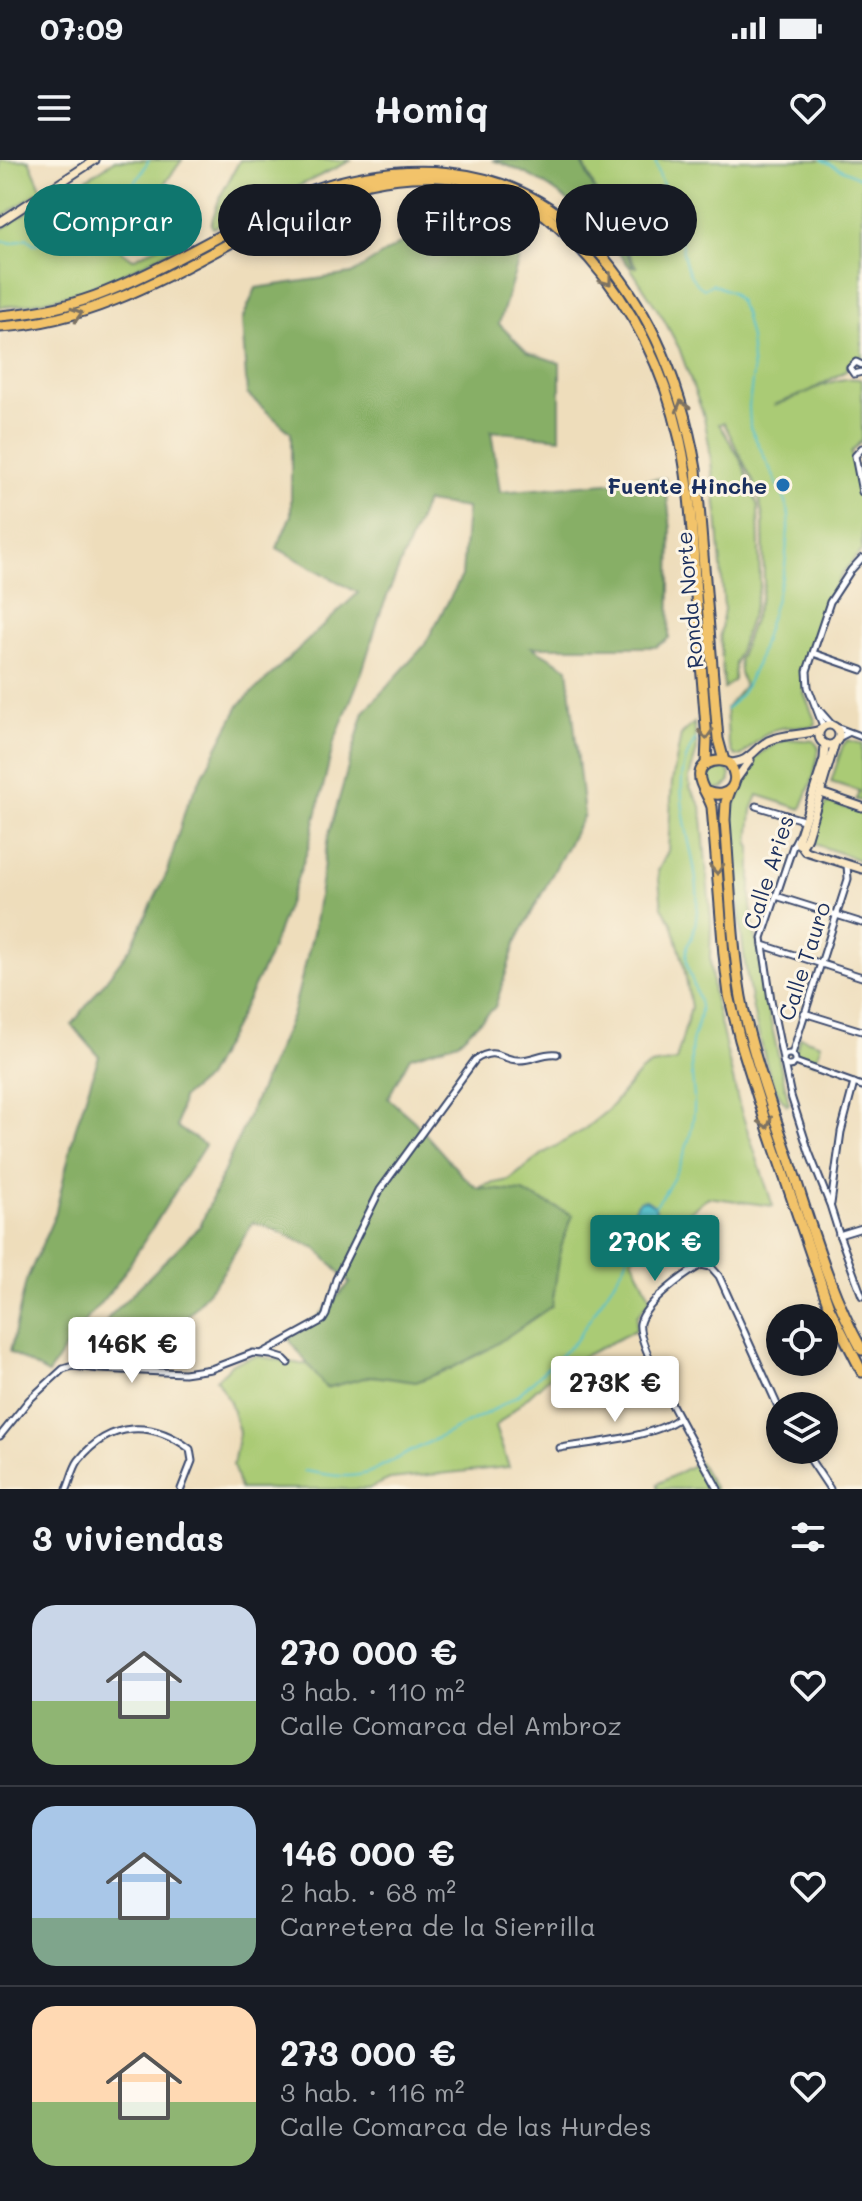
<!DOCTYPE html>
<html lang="es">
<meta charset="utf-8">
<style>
:root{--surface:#171b24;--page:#20242c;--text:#f1f3f6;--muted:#9ea1a6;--line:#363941;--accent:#0f766e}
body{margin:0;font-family:Mali,sans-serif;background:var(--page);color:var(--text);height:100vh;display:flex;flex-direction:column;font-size:30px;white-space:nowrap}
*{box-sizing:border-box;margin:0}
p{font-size:26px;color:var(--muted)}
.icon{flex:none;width:44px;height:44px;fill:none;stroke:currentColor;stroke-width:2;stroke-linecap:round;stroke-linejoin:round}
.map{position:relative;height:1329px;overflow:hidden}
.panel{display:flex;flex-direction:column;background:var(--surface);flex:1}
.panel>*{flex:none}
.banner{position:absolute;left:24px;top:24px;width:814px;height:72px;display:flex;gap:16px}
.buttons{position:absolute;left:766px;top:1144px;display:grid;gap:16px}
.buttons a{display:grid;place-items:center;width:72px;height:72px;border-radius:50%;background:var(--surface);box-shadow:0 4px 12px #0003;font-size:40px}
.price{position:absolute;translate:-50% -68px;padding:0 18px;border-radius:8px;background:#fff;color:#222;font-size:26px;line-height:52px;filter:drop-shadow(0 2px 4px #0008)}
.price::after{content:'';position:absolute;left:50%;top:48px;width:24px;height:18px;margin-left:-12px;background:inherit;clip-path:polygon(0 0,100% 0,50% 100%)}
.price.selected{background:var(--accent);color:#fff}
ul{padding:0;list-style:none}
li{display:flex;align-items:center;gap:24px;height:200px;padding:0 32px}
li+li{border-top:2px solid var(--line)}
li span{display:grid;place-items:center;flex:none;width:224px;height:160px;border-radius:24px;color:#555}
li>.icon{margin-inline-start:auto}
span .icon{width:96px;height:96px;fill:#fffc;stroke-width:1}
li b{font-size:34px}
h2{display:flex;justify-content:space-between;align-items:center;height:96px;padding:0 32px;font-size:34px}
.pill{padding:0 28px;border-radius:36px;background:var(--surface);box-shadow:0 4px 12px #0003;font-size:28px;line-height:72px}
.pill.selected{background:var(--accent);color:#fff}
.status{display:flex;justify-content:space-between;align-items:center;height:56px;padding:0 40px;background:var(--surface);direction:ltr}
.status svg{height:22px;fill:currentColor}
header{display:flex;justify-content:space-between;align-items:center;height:104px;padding:0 32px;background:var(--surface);font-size:36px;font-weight:700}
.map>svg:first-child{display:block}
.green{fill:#aacb74;stroke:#627d69;stroke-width:2}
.forest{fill:#87af66;stroke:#516f62;stroke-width:2}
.water{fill:#54c1cc;stroke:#387895;stroke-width:2}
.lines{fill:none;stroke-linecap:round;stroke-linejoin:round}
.stream{stroke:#54c1cc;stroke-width:2}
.street-casing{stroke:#3b496c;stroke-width:9}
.secondary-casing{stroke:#3b496c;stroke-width:11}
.highway-casing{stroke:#3b496c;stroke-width:13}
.street{stroke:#fff;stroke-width:5}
.secondary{stroke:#fae7c3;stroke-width:7}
.highway{stroke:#f2c36a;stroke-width:9}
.oneway{stroke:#7c7263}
.poi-dot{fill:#1f6fb2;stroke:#fcf5e5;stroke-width:3}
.labels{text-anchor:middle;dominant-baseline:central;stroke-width:6;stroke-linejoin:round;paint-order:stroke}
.poi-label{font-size:22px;font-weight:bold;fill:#1b2f5e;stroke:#fcf5e5;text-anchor:end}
.street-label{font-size:22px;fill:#1b2f5e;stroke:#fcf5e5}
</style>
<div class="status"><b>07:09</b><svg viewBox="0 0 49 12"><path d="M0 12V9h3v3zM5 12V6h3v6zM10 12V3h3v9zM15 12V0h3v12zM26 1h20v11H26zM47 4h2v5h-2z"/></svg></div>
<header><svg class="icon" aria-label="menu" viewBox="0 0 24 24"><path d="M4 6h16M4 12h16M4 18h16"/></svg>Homiq<svg class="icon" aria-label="heart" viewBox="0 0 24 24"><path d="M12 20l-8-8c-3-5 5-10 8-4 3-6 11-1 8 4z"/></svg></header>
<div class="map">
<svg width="862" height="1329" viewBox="0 0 862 1329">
<rect width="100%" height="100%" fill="#fcf5e5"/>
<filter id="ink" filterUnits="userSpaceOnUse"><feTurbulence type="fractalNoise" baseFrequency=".0125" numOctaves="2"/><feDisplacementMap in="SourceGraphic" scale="16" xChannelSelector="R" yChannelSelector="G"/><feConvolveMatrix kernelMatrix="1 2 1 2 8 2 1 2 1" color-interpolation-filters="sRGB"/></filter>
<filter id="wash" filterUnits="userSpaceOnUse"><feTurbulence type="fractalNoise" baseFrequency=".006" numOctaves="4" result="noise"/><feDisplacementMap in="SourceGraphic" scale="32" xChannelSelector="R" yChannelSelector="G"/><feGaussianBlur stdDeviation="1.8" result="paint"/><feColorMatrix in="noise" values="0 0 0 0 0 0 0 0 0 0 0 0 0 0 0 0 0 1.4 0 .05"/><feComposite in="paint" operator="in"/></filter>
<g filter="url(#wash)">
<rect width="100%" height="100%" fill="#edb"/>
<g class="green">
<polygon points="0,0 29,0 42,30 0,58"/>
<path d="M 115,0 L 182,0 L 142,54 L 112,84 L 133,99 L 176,77 L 177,87 C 120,117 65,143 0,147 L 0,70 L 61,29 L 82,22 Z"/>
<polygon points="240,0 352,0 213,68 211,64 220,37"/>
<path d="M 582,0 L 862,0 L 862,201 L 857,199 L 849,202 L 846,211 L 808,232 L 774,245 C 800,239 837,212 862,220 L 862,280 L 851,292 L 862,343 L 862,390 L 844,411 L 826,441 L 804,503 L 803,530 L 816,563 L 812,567 C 770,565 770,570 741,596 L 736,596 L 732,592 L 728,580 L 726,548 L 744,526 L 740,512 L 739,499 L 761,438 L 764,424 L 763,359 L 758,331 L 724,263 L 719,264 L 741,300 L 758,346 L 760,425 L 754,448 L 735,503 L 734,520 L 724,529 L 720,475 L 724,449 L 717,353 L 709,284 L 704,257 L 679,188 L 663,158 L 630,107 L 633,105 L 637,108 L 600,41 Z"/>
<polygon points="694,563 697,590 689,618 690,628 701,646 711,761 710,797 713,832 739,945 773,1046 708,1037 632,1098 651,1139 637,1156 636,1170 558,1209 495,1267 509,1307 390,1319 368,1329 240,1329 233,1305 239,1272 230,1242 216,1219 226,1211 232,1203 257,1196 301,1204 327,1205 468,1033 485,1025 509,1020 544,993 582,971 608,950 640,912 651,905 676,901 691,847 683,801 672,763 662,747 658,711 668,691 672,622 681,575"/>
<path d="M 788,579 L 814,581 L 819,588 L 814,616 L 801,649 L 758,635 L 752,650 L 749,685 L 751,687 L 751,747 L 766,840 L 789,944 L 787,945 C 771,927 767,906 761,883 C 740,807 738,729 732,651 C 734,642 740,636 743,628 C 744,626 744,617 745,615 C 753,596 770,585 788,579 Z"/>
<polygon points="848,580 862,584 862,641 856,640 859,631 831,622 843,585"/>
<circle cx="718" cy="617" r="12"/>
<polygon points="831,643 862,653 862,701 812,683 825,645"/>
<polygon points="800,877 821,884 815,903 797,897 796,891"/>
<polygon points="699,1302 715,1329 657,1329 657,1324"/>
</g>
<g class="forest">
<path d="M 492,0 L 581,0 L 599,41 L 633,105 L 630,107 C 589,56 556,21 492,0 Z"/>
<polygon points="463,50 529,66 499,164 527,192 560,203 560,278 491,271 500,332 665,318 671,370 669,478 656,487 532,487 568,508 584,655 516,782 495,847 458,882 410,897 388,938 414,961 461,1014 477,1028 523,1032 573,1055 561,1086 552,1146 489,1189 450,1209 416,1222 372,1216 326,1228 288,1178 308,1167 350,1123 317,1089 273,1069 253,1062 220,1117 178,1168 101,1202 87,1199 109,1157 200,1066 292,856 314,769 328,677 364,552 424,486 462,416 467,348 426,342 381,451 362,512 334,582 308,689 268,798 237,861 206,918 182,938 177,967 205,985 118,1122 77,1171 48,1214 10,1192 26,1121 55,1055 75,970 99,896 72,865 131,787 167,713 186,647 240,544 358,433 277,388 291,355 291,273 247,234 242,160 256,128 351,114 401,83"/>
</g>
<path class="water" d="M 646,1040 L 655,1046 C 659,1060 652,1072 641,1082 L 633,1082 C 625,1070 630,1050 640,1041 Z"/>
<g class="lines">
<g class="stream">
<path d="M 655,0 C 660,21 669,40 676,60 C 685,83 679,114 704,129 L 712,124 L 731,132 L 738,140 L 744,153 L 750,178 L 753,213 L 749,246 L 750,267 L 786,342 L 789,356 L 785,407 L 757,503 L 742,533 L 726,550"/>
<polyline points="822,0 862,19"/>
<path d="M 0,80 L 12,83 L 27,78 L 34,84 C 47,82 81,81 89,73 C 94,70 97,62 101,58 C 111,45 124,32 136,21 C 141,16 144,7 149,0"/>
<path d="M 655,1046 C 678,1017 696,975 694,938 C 693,920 689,901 692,883 C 694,871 701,860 700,847 C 698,828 683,809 687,788 C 687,786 691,779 692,777 C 697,762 698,744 697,728 C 693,679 665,625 696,579"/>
<path d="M 304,1311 C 327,1314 348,1320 370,1312 L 497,1248 L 518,1235 L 575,1182 L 624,1106 L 633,1082"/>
</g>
</g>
</g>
<g filter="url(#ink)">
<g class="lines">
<g class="street-casing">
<g id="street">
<polyline points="862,205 856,202 850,208 854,214 862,212"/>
<polyline points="862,288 855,296 862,332"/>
<polyline points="813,493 862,510"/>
<polyline points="818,549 832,565"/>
<polyline points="823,566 808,527 807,511 830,442 851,410 862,398"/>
<polyline points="836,567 862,577"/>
<polyline points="838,578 848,573"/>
<polyline points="756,646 803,660"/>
<polyline points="776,736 862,763"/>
<polyline points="763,785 862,817"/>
<polyline points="804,853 862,871"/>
<circle cx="789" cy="900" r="6"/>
<polyline points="792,894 848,719 847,705"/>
<polyline points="783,899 771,840 762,778 793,686 798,676"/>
<polyline points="795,902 862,926"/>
<polyline points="784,903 791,936 809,992 830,1045 840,1077 862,1136"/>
<polyline points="831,1044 841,972 854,923"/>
<polyline points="839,1075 862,1068"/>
<path d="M 263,1193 L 323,1160 L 326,1155 L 336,1119 L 380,1030 L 475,900 C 496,886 501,900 518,900 C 532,901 543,892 557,894"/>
<polyline points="0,1276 29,1240 63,1209 73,1206 100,1209 184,1213 211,1209 253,1193 271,1195 284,1199 288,1203"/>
<path d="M 560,1288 C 591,1283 655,1277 679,1258"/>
<polyline points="804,1290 830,1329"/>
<path d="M 67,1329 C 71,1320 73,1308 79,1300 C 110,1261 152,1260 190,1289 L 192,1301 L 181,1329"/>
<path d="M 718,1329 C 704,1302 635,1186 640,1163 C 645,1143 684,1115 701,1105 L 711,1107 L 719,1116 L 780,1251"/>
</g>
</g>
<g class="secondary-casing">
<g id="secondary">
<polyline points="0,62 95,0"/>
<circle cx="829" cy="575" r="10"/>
<polyline points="825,584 824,599 798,681 805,691 862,709"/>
<path d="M 729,603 C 751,602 751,591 768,581 C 785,573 803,576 820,570"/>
<polyline points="735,621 750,600"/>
<polyline points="821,633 862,647"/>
<polyline points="799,684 804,683 807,677 835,583"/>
</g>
</g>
<g class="highway-casing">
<g id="highway">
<path d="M 0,156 C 36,153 72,146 106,132 C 175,104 238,63 306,32 C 399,0 502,0 577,70 C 646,135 680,217 696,309 L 718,579 L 724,601"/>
<path d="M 0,167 C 117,161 212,85 317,40 C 391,8 480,5 546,56 C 562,69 576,84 589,98 C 635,150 665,213 680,280 C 690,325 692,372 695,418 C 698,472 703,526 707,580 L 706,604"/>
<path d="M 730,631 L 726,642 L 725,660 C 730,719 731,779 741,837 C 751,891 771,944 788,996 C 810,1061 828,1129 862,1190"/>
<path d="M 707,632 C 729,641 743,622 729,603 C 715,597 694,604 701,623 C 704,631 709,638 712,647 L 724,795 L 729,835 L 740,880 L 765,960 L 829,1147 L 862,1212"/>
</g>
</g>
<use href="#street" class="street"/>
<use href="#secondary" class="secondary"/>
<use href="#highway" class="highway"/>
</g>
<defs><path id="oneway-chevron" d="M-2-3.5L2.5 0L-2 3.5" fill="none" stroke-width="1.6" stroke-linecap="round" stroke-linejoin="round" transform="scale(2)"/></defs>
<g class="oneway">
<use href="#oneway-chevron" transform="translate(607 120) rotate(53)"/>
<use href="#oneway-chevron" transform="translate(77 154) rotate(-17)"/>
<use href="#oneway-chevron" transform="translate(682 246) rotate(-106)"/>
<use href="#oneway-chevron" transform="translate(706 574) rotate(87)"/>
<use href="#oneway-chevron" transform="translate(717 709) rotate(85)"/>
<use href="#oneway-chevron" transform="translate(766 963) rotate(72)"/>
</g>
</g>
<circle class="poi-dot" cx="783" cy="325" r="8"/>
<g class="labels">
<g class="poi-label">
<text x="767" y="325">Fuente Hinche</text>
</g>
<g class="street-label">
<text transform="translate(689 440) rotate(-95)">Ronda Norte</text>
<text transform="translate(768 712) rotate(-72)">Calle Aries</text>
<text transform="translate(804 801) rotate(-72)">Calle Tauro</text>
</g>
</g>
</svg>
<div class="buttons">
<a><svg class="icon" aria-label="locate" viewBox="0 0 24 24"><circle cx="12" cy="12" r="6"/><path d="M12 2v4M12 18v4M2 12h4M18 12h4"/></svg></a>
<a><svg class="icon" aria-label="layers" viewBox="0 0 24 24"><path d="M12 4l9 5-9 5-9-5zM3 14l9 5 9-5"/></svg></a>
</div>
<b class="price selected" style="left:655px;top:1123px">270K €</b>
<b class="price" style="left:132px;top:1225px">146K €</b>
<b class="price" style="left:615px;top:1264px">273K €</b>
<div class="banner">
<a class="pill selected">Comprar</a>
<a class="pill">Alquilar</a>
<a class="pill">Filtros</a>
<a class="pill">Nuevo</a>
</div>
</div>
<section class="panel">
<h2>3 viviendas<svg class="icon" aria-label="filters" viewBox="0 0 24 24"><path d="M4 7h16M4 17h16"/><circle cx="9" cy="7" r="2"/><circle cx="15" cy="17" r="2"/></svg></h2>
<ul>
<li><span style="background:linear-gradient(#c9d6e8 60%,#8fb573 0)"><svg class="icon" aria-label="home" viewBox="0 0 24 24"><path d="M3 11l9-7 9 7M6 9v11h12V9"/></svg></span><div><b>270 000 €</b><p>3 hab. · 110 m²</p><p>Calle Comarca del Ambroz</p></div><svg class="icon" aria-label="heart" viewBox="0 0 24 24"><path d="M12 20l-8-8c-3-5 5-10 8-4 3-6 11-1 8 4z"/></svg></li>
<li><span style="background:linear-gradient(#a9c7e8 70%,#7fa58c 0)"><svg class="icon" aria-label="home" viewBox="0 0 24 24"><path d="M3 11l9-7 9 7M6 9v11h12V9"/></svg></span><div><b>146 000 €</b><p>2 hab. · 68 m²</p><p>Carretera de la Sierrilla</p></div><svg class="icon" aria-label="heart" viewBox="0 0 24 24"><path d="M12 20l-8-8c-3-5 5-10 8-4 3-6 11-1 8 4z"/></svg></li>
<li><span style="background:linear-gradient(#ffd9b3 60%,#8fb573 0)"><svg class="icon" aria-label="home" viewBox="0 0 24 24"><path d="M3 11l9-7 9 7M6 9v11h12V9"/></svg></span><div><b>273 000 €</b><p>3 hab. · 116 m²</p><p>Calle Comarca de las Hurdes</p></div><svg class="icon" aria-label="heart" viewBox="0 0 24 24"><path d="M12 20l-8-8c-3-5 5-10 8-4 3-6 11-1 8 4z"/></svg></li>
</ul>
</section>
